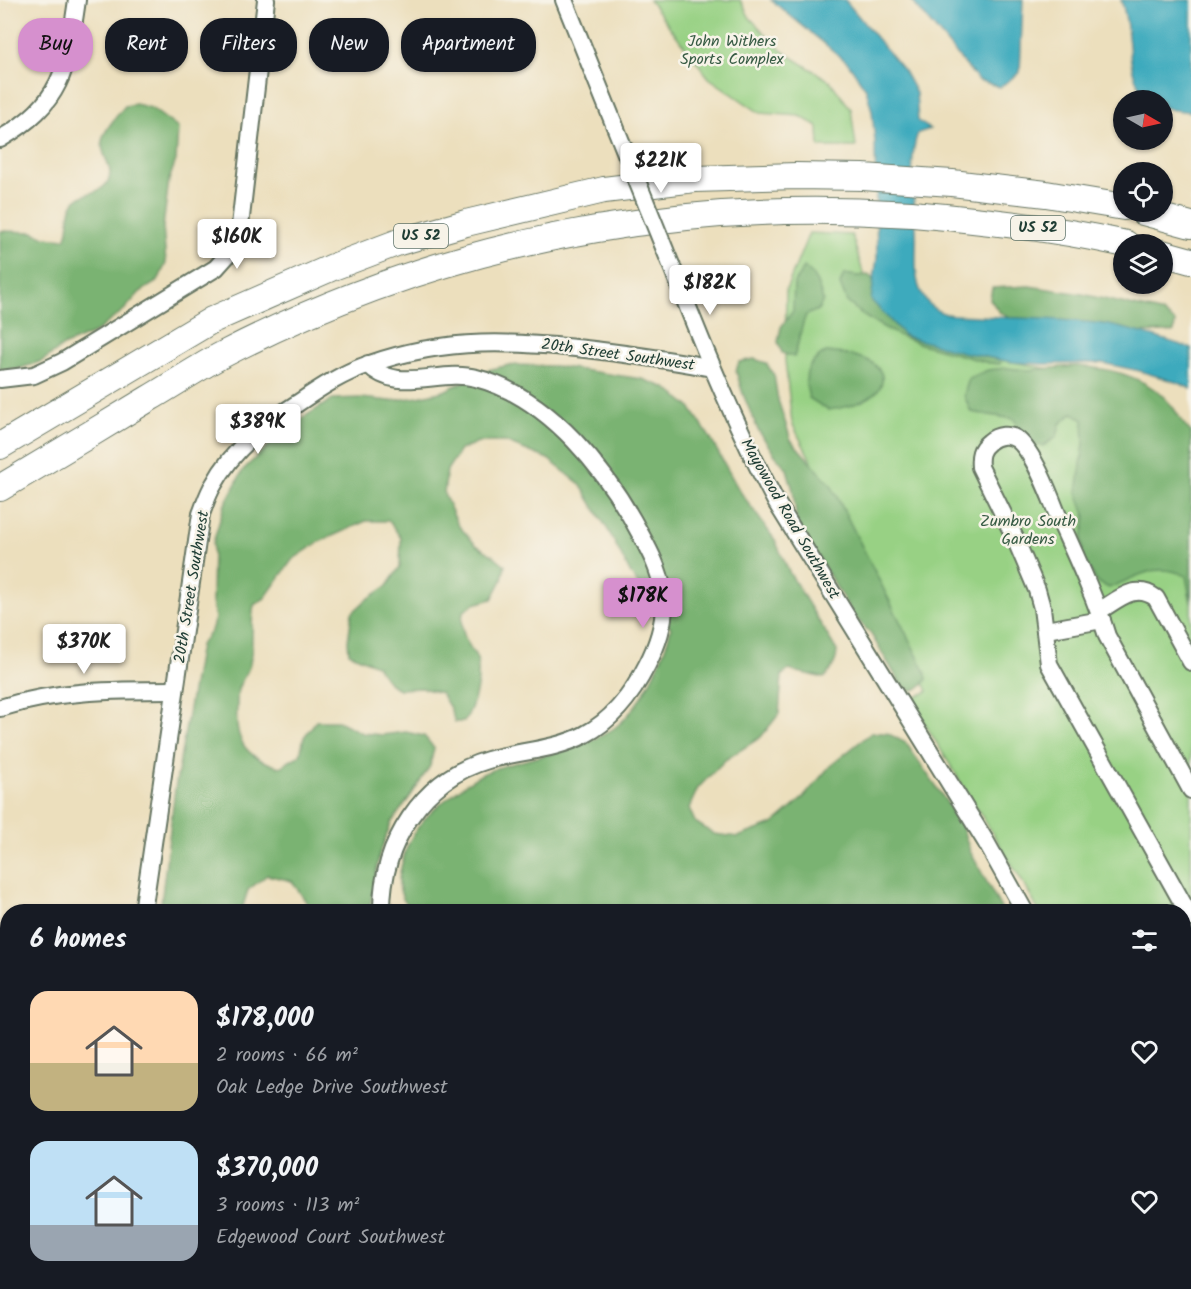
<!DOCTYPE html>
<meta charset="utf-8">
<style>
:root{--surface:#171b24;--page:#242831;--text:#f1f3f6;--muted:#9ea1a6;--accent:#d690ce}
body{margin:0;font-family:Kalam,sans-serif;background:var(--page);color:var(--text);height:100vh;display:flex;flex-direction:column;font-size:22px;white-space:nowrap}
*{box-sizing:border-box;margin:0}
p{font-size:20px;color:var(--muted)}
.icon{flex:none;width:33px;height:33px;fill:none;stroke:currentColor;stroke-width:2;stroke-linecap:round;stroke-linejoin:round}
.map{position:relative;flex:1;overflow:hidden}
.side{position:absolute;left:0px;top:904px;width:1191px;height:386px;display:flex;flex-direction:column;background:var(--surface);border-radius:24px 24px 0 0;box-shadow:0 2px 4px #0004}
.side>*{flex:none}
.hud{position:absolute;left:18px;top:18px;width:600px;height:54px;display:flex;gap:12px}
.needle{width:39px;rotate:99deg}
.fabs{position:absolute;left:1113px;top:90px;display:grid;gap:12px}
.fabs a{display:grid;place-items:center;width:60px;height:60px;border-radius:50%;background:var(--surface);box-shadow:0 2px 4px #0004;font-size:30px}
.price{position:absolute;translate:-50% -51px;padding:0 14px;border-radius:6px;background:#fff;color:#222;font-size:20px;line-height:39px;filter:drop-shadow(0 2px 3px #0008)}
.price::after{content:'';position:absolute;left:50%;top:36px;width:18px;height:14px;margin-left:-9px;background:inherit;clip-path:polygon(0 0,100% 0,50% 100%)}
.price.current{background:var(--accent);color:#111}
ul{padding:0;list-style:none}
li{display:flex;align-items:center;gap:18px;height:150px;padding:0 30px}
li span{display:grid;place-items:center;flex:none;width:168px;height:120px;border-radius:18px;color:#555}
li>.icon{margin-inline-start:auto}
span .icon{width:72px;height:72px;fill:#fffc;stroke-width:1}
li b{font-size:26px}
h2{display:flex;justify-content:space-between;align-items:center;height:72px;padding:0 30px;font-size:26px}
.pill{padding:0 21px;border-radius:24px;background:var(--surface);box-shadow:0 2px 4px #0004;font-size:21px;line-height:54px}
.pill.current{background:var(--accent);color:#111}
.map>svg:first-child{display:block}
.green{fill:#98d184;stroke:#5c875c;stroke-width:1.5}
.forest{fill:#7ab372;stroke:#4c7853;stroke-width:1.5}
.water{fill:#3eaabd;stroke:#2e7478;stroke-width:1.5}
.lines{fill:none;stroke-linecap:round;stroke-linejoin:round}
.minor-casing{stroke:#677664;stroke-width:20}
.highway-casing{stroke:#677664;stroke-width:28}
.minor{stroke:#fff;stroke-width:16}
.highway{stroke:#fff;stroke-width:26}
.minor-bridge-casing{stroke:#677664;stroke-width:20;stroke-linecap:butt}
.minor-bridge{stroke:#fff;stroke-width:16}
.labels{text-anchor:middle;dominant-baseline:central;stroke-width:5;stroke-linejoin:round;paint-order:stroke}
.shield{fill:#f7f3e8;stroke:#60746a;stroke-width:1.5}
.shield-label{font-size:15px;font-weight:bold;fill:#1f3d34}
.park-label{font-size:16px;fill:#375b44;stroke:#f7f3e8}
.street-label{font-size:16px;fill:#1f3d34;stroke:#f7f3e8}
</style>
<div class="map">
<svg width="1191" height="1289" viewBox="0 0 1191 1289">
<rect width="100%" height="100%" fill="#f7f3e8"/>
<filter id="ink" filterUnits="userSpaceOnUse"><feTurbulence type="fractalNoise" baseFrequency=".0167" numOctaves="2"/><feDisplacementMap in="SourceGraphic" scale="12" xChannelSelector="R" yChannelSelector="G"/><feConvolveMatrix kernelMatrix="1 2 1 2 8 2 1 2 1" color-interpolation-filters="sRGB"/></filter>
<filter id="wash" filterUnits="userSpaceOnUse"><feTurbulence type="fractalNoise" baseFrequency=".008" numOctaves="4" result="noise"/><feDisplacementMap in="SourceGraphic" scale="24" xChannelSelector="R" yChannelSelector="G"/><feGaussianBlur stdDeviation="1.35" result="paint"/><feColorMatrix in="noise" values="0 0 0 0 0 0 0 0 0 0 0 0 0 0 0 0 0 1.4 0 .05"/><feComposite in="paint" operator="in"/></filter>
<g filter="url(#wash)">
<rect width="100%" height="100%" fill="#ecdfbd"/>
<g class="green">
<polygon points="649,0 740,0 750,18 782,51 830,81 851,109 856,147 819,147 818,127 800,116 760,113 709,78"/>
<polygon points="809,233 852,235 871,300 962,352 1086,376 1191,438 1191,1280 1184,1279 1184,912 1039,912 1027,889 910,700 928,691 792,423 785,360 786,290"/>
</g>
<g class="forest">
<path d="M 136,104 L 151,108 L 178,128 L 176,160 L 169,180 L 163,227 L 166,263 L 158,281 L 140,292 L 124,310 L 94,333 L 65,345 L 42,361 L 18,369 L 0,370 L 0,231 L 33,232 L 45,237 L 65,239 C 72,227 65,211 76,200 C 85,192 103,193 108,181 C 115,166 100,156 102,141 C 105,128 118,115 125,106 Z"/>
<path d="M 804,267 C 816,276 819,287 823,301 L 818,310 L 806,315 C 800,329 799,343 794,357 L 782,353 L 778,342 L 781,327 L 793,311 L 794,283 Z"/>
<polygon points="844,274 857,276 869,275 882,290 1003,356 1000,364 989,363 921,344 898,335 867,318 847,302 840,284"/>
<polygon points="1029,286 1082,294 1152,310 1163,313 1175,322 1174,332 1118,333 1024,323 999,312 990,299 992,288"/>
<path d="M 826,352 C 841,354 862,355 875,365 C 879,369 881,371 882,376 C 886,399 845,408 828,410 L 809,398 C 803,375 805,365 826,352 Z"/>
<polygon points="754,359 766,363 774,375 778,400 791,440 831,485 925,671 927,679 921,687 911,691 900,683 871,634 854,616 797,523 793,490 787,469 775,455 758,430 743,394 736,371 739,362"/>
<path d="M 509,365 L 555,366 L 642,379 L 666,388 L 690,407 L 709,436 L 739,490 L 775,540 L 789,572 L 837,651 C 837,662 832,670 824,678 L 789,670 L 782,675 L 779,714 L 761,737 L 725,760 L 698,788 L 689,808 L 695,822 L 714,834 L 738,837 L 773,824 L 803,798 L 830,766 L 871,733 L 887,733 L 906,743 L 961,823 L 970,851 L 1003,912 L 888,912 L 885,907 L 849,902 L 819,912 L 433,912 L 406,904 C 395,886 399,875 404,856 C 410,834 425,816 443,802 C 458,790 474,776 492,770 C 532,755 577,753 613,729 C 639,711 664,659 671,628 L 631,574 L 608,530 L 580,484 L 548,459 L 505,442 L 478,442 L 460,450 L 447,470 L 444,494 L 458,525 L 476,545 L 494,556 L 505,565 L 502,580 L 492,599 L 474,604 L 463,612 C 461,625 462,635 470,647 C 472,651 476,655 477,659 C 481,680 475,704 464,722 L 455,722 L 450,708 L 441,693 L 422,688 L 399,689 L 390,684 L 376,665 L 349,653 L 348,641 L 352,613 L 366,600 L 387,586 L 400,567 L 401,538 L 389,521 L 366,521 L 319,542 L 292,560 L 265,598 L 254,605 C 250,625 254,643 250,664 C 248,673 241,680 238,689 C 237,695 237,702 237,708 C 234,743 247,758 280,767 L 300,755 L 304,737 L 316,721 L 338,721 L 362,733 L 382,735 L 406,732 L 424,736 L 434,748 L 430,766 L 412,794 L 391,823 L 379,856 L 369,912 L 310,912 L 307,903 L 292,881 L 267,875 L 248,890 L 241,912 L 160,912 L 175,789 L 200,645 L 211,631 L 215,618 L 212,602 L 213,543 L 224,506 L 243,470 L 268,446 L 307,415 L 333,399 L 361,398 L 390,401 L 418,397 L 444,391 L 488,370 Z"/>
<path d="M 1076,366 C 1111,368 1149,377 1172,406 C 1179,415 1182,424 1191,432 L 1191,603 L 1186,576 C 1157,561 1137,577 1109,588 L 1097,582 L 1083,558 L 1082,538 L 1086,517 L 1077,493 L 1084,443 L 1083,420 L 1073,413 L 1060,424 L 1057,437 L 1043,446 L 1028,443 L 1014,419 L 971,412 L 964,395 L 969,378 L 988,370 L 1006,368 L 1029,370 Z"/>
<polygon points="1191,1143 1191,1289 1147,1289 1147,1283 1184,1282 1184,1145"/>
<polygon points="101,1282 493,1282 496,1289 100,1289"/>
<polygon points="791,1282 810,1289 674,1289 672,1283"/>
</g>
<g class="water">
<path d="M 771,0 L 845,0 L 904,71 L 916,93 L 918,121 L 930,129 L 918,133 C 908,156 914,202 916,228 C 918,251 910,284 928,303 C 942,319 961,314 979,316 C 1020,319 1062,318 1103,324 C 1133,329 1162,339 1191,348 L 1191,389 L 1179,383 L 1140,371 L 1102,363 L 1043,364 L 1011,362 L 962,352 L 905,336 L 871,300 L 877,258 L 875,142 L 872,111 L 866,89 L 848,63 Z"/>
<polygon points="911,0 1023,0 1020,72 1000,87 978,80"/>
<path d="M 1121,0 L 1191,0 L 1191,112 L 1173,110 L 1163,107 L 1162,100 L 1148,100 C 1122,69 1134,35 1121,0 Z"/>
</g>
</g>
<g filter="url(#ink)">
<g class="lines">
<g class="minor-casing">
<g id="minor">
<polyline points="564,0 614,124"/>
<path d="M 0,139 C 64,102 67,68 77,0"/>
<path d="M 676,277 C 706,354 737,429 776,502 L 986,842 L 1025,912"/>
<path d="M 368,364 C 397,395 440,368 476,378 C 550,397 608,472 642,537 C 650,552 659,569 662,587 C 668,614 660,640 647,665 C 633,693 613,720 584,735 C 555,750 519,751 488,760 C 422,779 381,844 382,912"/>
<polyline points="0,379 34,375 62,362 216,268 233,249 240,226 266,0"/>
<path d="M 1099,611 C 1118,600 1135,582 1156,598 L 1191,662"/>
<polyline points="1046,630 1102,620"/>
<path d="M 0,708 C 57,690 116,690 175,690"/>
<path d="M 1191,790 L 1107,636 C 1095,597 1077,559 1060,521 C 1052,501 1035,454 1018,440 C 1009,433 997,435 989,442 C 980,449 979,456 980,467 L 1014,536 L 1037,590 L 1042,608 L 1049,664 L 1191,918"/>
<path d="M 143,912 L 201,514 C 205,504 208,493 214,484 C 233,449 265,424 298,403 C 320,388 344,372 370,364 C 446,337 516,341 594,350 C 634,355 673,360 712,368"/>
<polyline points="1184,1073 1191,1064"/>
<polyline points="0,1172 8,1175"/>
<polyline points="807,1282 823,1289"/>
<polyline points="1133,1282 1134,1289"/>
<polyline points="82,1289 84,1282"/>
<polyline points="1063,1289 1099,1282"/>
</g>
</g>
<g class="highway-casing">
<g id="highway">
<polyline points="1143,212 1191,225"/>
<polyline points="1162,253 1191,261"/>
<polyline points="0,446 212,320 333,267 399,242 466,223 604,190 695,179 796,176 863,177 952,183 1046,194 1124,207"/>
<path d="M 0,488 C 49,459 99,429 148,399 C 172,385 196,369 220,356 C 460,231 722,188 991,222 C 1036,227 1081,234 1126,244"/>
</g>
</g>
<use href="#minor" class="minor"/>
<use href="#highway" class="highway"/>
<g class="minor-bridge-casing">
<polyline id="minor-bridge" points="614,124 676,277"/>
</g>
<use href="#minor-bridge" class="minor-bridge"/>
</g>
</g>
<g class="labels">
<g class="shield">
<rect x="1011" y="216" width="54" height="24" rx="4.5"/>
<rect x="394" y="224" width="54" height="24" rx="4.5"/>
</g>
<g class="shield-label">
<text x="1038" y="228">US 52</text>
<text x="421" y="236">US 52</text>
</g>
<g class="park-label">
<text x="732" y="41">John Withers<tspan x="732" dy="18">Sports Complex</tspan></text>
<text x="1028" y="521">Zumbro South<tspan x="1028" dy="18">Gardens</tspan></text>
</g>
<g class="street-label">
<text transform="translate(618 355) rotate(8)">20th Street Southwest</text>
<text transform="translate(790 519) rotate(60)">Mayowood Road Southwest</text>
<text transform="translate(192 587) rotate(-81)">20th Street Southwest</text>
</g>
</g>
</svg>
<div class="fabs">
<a><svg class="needle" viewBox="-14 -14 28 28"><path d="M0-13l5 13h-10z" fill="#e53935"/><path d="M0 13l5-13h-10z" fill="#9ea1a6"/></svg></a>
<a><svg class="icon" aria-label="locate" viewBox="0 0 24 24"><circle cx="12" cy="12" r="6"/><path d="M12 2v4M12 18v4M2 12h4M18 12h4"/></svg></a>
<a><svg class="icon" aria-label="layers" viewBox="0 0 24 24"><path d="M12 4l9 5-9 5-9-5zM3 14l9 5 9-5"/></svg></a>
</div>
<b class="price" style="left:661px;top:194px">$221K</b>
<b class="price" style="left:237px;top:270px">$160K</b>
<b class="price" style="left:710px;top:316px">$182K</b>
<b class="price" style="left:258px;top:455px">$389K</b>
<b class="price current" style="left:643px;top:629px">$178K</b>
<b class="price" style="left:84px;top:675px">$370K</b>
<div class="hud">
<a class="pill current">Buy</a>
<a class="pill">Rent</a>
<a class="pill">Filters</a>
<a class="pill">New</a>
<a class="pill">Apartment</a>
</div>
<section class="side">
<h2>6 homes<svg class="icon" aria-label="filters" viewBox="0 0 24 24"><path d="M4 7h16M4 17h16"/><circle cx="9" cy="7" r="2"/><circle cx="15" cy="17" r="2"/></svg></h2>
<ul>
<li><span style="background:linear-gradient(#ffd9b3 60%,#c2b280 0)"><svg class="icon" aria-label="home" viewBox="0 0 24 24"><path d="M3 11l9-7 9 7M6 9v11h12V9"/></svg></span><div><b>$178,000</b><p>2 rooms · 66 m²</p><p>Oak Ledge Drive Southwest</p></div><svg class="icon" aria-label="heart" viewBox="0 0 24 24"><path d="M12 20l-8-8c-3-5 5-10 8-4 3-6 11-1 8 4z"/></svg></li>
<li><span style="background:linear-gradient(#bfe0f5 70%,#9aa5b1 0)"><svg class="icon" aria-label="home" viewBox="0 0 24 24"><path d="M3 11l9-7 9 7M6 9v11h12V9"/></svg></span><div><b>$370,000</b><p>3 rooms · 113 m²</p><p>Edgewood Court Southwest</p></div><svg class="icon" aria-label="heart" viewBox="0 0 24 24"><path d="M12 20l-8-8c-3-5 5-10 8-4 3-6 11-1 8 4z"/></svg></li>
</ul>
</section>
</div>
